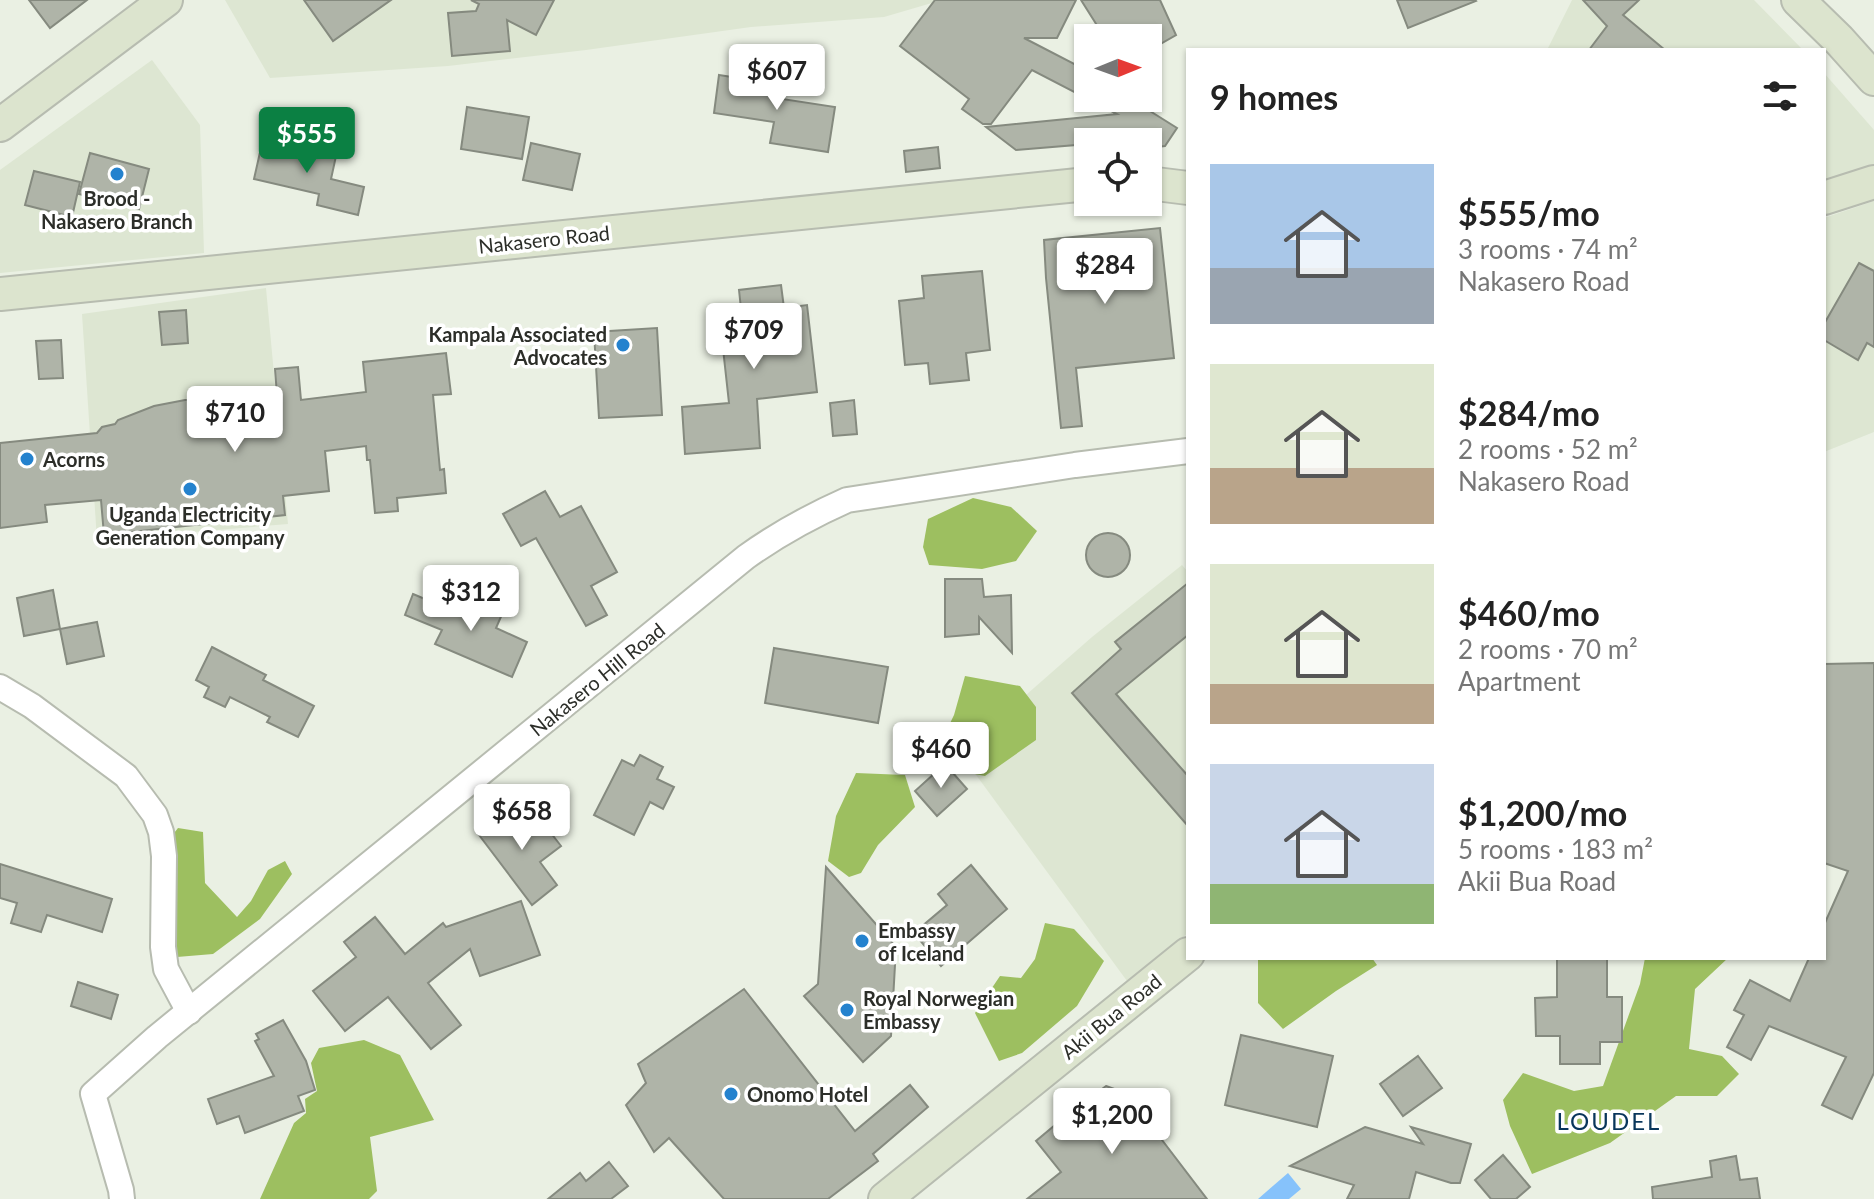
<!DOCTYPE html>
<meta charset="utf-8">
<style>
:root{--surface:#fff;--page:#f2f2f2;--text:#222;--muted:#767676;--accent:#0b8043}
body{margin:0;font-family:Lato,sans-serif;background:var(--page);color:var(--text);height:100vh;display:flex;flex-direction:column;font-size:30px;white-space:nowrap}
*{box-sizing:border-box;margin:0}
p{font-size:26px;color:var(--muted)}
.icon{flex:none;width:44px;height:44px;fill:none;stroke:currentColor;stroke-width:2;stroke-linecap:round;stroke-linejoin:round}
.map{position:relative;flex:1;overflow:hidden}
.panel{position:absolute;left:1186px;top:48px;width:640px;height:912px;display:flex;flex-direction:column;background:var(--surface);border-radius:0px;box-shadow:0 2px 6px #0004}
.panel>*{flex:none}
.needle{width:52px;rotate:89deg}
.buttons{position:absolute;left:1074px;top:24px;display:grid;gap:16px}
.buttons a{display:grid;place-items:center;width:88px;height:88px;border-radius:0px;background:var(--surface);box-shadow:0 2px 6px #0004;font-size:40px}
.price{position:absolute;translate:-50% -68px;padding:0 18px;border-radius:8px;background:#fff;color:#222;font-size:26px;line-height:52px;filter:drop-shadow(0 2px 4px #0008)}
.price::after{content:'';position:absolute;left:50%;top:48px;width:24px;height:18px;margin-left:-12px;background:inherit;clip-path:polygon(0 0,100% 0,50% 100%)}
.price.active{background:var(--accent);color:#fff}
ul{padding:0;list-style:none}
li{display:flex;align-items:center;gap:24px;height:200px;padding:0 24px}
li span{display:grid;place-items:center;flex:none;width:224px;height:160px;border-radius:0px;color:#555}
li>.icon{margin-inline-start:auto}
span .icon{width:96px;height:96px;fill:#fffc;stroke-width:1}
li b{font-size:34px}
h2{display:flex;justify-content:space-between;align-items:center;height:96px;padding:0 24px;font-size:34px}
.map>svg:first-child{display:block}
.built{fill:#dde6d2}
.forest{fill:#9dbf60}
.water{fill:#86c2fb}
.building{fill:#afb4a8;stroke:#858a7f;stroke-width:2}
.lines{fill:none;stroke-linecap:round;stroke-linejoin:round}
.street-casing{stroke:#b7bcb0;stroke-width:28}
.secondary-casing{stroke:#b7bcb0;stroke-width:36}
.street{stroke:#fff;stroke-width:24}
.secondary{stroke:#dce4ce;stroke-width:32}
.poi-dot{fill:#2482ce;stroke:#fff;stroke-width:3}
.labels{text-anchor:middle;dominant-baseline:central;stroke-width:7;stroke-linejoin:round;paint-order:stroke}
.poi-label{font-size:20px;font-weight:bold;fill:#2c2e29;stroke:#fff;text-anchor:start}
.street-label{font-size:20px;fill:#2c2e29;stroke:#fff}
.quarter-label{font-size:24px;letter-spacing:2px;fill:#09365b;stroke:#fff}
</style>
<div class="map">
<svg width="1874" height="1199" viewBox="0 0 1874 1199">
<rect width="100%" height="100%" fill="#eaf0e3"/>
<g class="built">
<polygon points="225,0 942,0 884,17 751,27 586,50 448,66 270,78"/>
<polygon points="1572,0 1754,0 1803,50 1547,50"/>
<polygon points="152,60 200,125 204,253 0,273 0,170"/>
<polygon points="1824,73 1874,130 1874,166 1824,182"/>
<polygon points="1874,201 1874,432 1824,452 1824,218"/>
<polygon points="266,288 288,524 97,540 82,314"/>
<polygon points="1182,565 1188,572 1188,933 1127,981 960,753 1092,637"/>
</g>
<g class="forest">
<polygon points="973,498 1011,507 1037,531 1016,561 982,569 929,565 923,547 928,519"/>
<polygon points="965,676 1020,686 1036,707 1036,740 985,776 960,771 937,750 954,715"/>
<polygon points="856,773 905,775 915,807 878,845 861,873 849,877 828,861 836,816"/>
<polygon points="178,828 203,832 205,883 237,917 251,901 268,870 285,861 292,874 260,919 213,954 177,957 166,942 171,837"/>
<polygon points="1045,923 1074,929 1104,961 1077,1006 1022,1053 999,1061 975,1013 1000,976 1021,978 1035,959"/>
<polygon points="1258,958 1372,958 1377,965 1336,991 1283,1029 1258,1003"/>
<polygon points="1645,958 1728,958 1695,989 1689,1049 1722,1056 1739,1074 1717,1096 1676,1096 1610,1143 1532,1174 1510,1126 1503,1100 1523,1073 1574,1091 1603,1086 1640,984"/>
<polygon points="364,1040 400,1055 434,1120 370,1137 377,1191 369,1199 260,1199 294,1123 306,1113 305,1099 317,1091 311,1063 319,1048"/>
</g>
<polygon class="water" points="1288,1173 1301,1189 1289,1199 1258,1199"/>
<g class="building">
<polygon points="29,0 87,0 50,28"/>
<polygon points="304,0 391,0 333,41"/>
<polygon points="471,0 554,0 536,35 507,20 510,51 452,56 448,13 476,11 479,4"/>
<polygon points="935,0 1076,0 1057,38 1024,38 1088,71 1088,98 1148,98 1142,106 1177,128 1165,146 1148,148 1148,142 1088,142 1088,144 1016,150 986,127 1117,114 1032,70 991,124 983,124 962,109 969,99 900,46"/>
<polygon points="1081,0 1160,0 1176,35 1148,51 1148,38 1105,38"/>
<polygon points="1397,0 1475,0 1476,1 1408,28"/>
<polygon points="1583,0 1639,0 1623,15 1665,50 1589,50 1607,26"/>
<polygon points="719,75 784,85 782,99 835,107 828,152 770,143 774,122 714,113"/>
<polygon points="467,107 529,117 522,159 461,149"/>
<polygon points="263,139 336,156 331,179 364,187 358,215 317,205 319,194 254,179"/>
<polygon points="531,143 580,154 572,190 523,180"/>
<polygon points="938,147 940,168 906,172 904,151"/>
<polygon points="90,153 149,169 139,209 79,194"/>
<polygon points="34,171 80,182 72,217 25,205"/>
<polygon points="1160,228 1174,358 1076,368 1082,426 1061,428 1046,278 1044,240"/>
<polygon points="1859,263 1874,271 1874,347 1867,343 1858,360 1824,340 1824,324"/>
<polygon points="982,271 990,350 966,353 969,380 930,384 928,363 905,365 899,301 924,298 922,276"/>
<polygon points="781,285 784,308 807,305 817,392 757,399 760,448 685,454 682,407 729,403 720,321 742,318 739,290"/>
<polygon points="186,310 188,343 162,345 159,312"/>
<polygon points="657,328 662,415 599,418 594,332"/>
<polygon points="61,340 63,378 39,379 36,341"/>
<polygon points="446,353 451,394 433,395 440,470 444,469 446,493 397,498 398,511 375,513 370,460 367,460 366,446 325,451 329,491 283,496 285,515 104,535 101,500 45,505 47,522 0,528 0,443 97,433 102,427 115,424 118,420 154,406 185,400 219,400 254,411 259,408 278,408 275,369 298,367 301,400 366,392 363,362"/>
<polygon points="854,400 857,434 833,436 830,403"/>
<polygon points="545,491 560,517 581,506 617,572 591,586 607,615 586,626 536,538 521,546 503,514"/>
<circle cx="1108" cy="555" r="22"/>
<polygon points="945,579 982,579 984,597 1011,595 1012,653 979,617 979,634 945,637"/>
<polygon points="1188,583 1188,635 1116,694 1188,776 1188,826 1072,693 1121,649 1115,642"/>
<polygon points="53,590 60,629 24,636 17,598"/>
<polygon points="413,594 458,613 465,596 503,612 496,628 527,642 512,677 435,644 442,630 405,615"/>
<polygon points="97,622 104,656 67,664 60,629"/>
<polygon points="212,647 266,675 263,680 314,706 298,737 267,722 270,717 230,697 225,707 204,697 209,687 196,680"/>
<polygon points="774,648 888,667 878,723 765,703"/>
<polygon points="1874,663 1874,1073 1852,1119 1822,1105 1846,1057 1769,1026 1751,1060 1727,1047 1744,1015 1734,1010 1750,980 1790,1001 1809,958 1824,958 1824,925 1848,871 1824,863 1824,664"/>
<polygon points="640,755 663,767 657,779 674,787 663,809 650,802 634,835 594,815 622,760 634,766"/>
<polygon points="945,764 967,789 937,816 915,791"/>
<polygon points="533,810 561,846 540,862 557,885 532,905 476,831 502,811 513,826"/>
<polygon points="0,864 112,899 102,932 47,915 41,932 11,923 17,903 0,898"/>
<polygon points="971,865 1007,909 941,966 914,933 947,905 938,894"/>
<polygon points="826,867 896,947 891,1036 863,1062 804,996 818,984"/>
<polygon points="521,901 540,955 480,976 470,949 428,983 461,1025 431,1049 388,997 345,1031 313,991 356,957 344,942 375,917 405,954 443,923 446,927"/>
<polygon points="1557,958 1607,958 1607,997 1622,997 1622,1042 1600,1042 1600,1064 1560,1064 1560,1036 1536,1036 1535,998 1557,997"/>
<polygon points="78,982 118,995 111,1019 71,1006"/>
<polygon points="744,989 855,1131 910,1085 928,1107 873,1154 878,1161 828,1199 724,1199 669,1138 654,1152 626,1105 646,1083 638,1064"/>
<polygon points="283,1020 306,1061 315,1090 298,1096 304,1111 245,1133 239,1116 217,1124 208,1099 274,1076 255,1041 259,1039 256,1034"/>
<polygon points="1241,1035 1333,1056 1317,1127 1225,1105"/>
<polygon points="1418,1056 1442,1088 1403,1116 1380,1084"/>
<polygon points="1106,1086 1123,1092 1145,1125 1149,1123 1207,1199 1027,1199 1061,1172 1036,1141 1073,1110"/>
<polygon points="1365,1127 1423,1144 1411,1127 1471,1144 1460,1183 1451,1183 1416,1172 1409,1199 1347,1199 1354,1185 1290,1166"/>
<polygon points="1503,1155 1530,1187 1516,1199 1491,1199 1475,1180"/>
<polygon points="1736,1156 1740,1180 1757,1178 1760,1199 1653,1199 1652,1187 1712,1177 1710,1161"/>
<polygon points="609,1162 628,1186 611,1199 548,1199 580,1173 586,1181"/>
</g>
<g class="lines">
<g class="street-casing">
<g id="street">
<polyline points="0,687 32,706 126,776 155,815 161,832 164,856 163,947 166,969 189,1012"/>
<path d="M 122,1199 L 121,1190 L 93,1094 L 157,1037 L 746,557 C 778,534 811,516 847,500 L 1075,465 L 1188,451"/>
</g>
</g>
<g class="secondary-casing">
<g id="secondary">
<polyline points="1798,0 1839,40 1874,79"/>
<polyline points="0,125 166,0"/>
<polyline points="1148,183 1188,188"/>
<polyline points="1824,198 1874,182"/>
<polyline points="0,294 1088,184"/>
<polyline points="885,1199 1188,954"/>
</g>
</g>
<use href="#street" class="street"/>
<use href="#secondary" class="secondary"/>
</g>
<g class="poi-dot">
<circle cx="117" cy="174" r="8"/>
<circle cx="623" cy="345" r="8"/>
<circle cx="27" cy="459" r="8"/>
<circle cx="190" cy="489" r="8"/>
<circle cx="862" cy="941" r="8"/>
<circle cx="847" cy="1010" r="8"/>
<circle cx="731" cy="1094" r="8"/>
</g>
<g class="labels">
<g class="poi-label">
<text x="117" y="198" text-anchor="middle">Brood -<tspan x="117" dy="23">Nakasero Branch</tspan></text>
<text x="607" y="334" text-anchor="end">Kampala Associated<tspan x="607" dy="23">Advocates</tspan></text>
<text x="43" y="459">Acorns</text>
<text x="190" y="514" text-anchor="middle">Uganda Electricity<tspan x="190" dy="23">Generation Company</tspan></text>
<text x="878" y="930">Embassy<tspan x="878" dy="23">of Iceland</tspan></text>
<text x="863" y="998">Royal Norwegian<tspan x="863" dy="23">Embassy</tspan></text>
<text x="747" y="1094">Onomo Hotel</text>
</g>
<g class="street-label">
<text transform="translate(544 239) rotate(-6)">Nakasero Road</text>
<text transform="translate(597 679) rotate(-39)">Nakasero Hill Road</text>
<text transform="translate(1111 1016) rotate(-39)">Akii Bua Road</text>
</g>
<g class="quarter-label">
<text x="1609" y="1120">LOUDEL</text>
</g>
</g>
</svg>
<div class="buttons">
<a><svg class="needle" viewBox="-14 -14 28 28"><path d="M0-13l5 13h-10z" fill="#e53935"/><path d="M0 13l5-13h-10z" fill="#767676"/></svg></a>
<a><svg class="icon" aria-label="locate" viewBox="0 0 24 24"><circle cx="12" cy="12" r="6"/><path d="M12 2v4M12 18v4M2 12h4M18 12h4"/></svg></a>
</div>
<b class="price" style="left:777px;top:112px">$607</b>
<b class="price active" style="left:307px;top:175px">$555</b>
<b class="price" style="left:1105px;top:306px">$284</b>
<b class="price" style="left:754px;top:371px">$709</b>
<b class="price" style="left:235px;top:454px">$710</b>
<b class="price" style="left:471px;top:633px">$312</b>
<b class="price" style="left:941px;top:790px">$460</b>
<b class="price" style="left:522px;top:852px">$658</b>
<b class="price" style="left:1112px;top:1156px">$1,200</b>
<section class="panel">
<h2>9 homes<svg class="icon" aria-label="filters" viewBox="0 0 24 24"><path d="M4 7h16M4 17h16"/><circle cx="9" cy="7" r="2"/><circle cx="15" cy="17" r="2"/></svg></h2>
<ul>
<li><span style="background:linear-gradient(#a9c7e8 65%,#9aa5b1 0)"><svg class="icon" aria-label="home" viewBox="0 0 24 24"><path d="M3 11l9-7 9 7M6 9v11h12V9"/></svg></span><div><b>$555/mo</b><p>3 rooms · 74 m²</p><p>Nakasero Road</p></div></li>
<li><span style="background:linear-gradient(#dfe7d0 65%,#b9a48a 0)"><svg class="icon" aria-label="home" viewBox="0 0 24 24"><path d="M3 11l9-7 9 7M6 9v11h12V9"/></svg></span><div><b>$284/mo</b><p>2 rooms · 52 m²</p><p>Nakasero Road</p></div></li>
<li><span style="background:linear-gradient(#dfe7d0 75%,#b9a48a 0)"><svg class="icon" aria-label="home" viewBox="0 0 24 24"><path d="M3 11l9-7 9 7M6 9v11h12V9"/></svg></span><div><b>$460/mo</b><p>2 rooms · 70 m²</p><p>Apartment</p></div></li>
<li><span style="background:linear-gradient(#c9d6e8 75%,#8fb573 0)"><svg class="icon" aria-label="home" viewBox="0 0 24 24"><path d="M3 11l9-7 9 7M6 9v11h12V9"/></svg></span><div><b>$1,200/mo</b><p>5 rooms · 183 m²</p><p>Akii Bua Road</p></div></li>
</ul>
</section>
</div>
